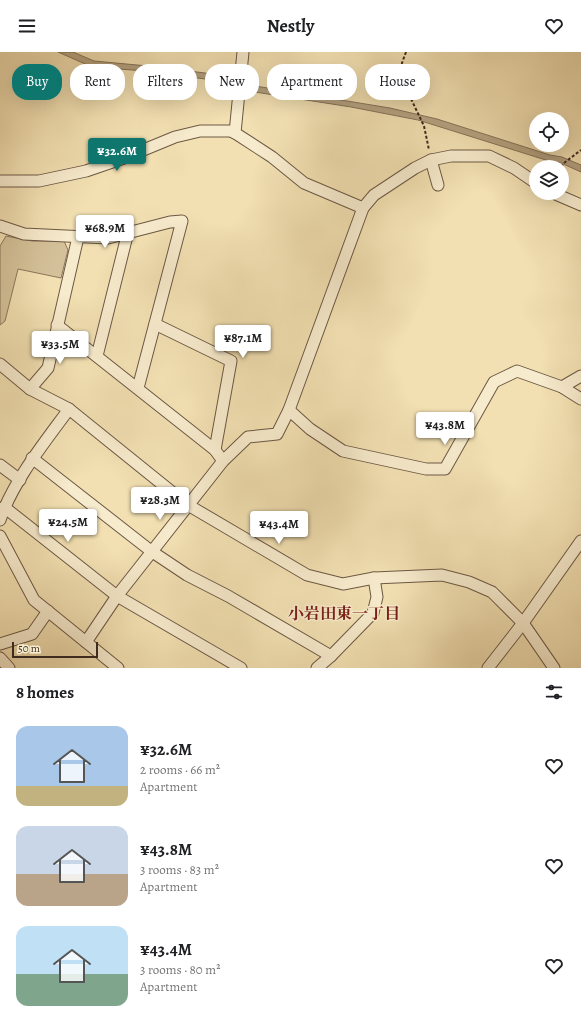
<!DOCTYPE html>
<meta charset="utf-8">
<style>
:root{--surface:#fff;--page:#f2f2f2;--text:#202124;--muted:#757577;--accent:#0f766e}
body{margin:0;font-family:Alegreya,"Noto Serif JP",serif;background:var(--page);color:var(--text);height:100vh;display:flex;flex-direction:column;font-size:15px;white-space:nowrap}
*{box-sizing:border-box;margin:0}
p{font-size:13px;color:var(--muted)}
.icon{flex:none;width:22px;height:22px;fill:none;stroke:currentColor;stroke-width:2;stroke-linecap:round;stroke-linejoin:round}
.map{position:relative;height:616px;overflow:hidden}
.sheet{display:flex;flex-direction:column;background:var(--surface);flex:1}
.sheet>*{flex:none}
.guide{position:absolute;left:12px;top:12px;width:557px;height:36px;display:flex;gap:8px}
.controls{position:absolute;left:529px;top:60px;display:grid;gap:8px}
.controls a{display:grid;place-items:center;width:40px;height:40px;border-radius:50%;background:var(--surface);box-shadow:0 4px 16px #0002;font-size:20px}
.scale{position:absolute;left:12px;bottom:10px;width:86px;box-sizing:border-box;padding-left:4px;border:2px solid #3f2b20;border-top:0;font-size:11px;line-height:14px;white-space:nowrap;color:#3f2b20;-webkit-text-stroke:3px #f7ebcd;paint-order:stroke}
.price{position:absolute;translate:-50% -34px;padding:0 9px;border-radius:4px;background:#fff;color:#222;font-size:13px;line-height:26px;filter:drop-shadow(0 1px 2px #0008)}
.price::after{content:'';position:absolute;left:50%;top:24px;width:12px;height:9px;margin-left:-6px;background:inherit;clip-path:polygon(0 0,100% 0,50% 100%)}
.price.active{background:var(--accent);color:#fff}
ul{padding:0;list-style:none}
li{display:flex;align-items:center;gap:12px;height:100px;padding:0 16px}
li span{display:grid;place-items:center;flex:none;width:112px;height:80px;border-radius:12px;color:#555}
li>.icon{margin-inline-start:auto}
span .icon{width:48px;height:48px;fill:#fffc;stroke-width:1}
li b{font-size:17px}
h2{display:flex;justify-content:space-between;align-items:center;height:48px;padding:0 16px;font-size:17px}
.chip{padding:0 14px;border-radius:16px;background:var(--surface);box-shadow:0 4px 16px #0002;font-size:14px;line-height:36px}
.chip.active{background:var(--accent);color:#fff}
header{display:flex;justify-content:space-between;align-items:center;height:52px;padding:0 16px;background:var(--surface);font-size:18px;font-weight:700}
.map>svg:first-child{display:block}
.green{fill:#d4c199;stroke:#8a765c}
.water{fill:#b5a280;stroke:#86725a}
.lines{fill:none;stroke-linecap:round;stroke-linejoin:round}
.minor-casing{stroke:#6c5844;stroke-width:13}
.path{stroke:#3f2b20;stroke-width:2;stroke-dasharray:3 2;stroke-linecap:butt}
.minor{stroke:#f7ebcd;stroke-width:11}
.labels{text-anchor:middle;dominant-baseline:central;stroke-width:3;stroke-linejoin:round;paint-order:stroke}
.neighbourhood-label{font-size:16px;font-weight:bold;fill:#7a1f14;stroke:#f7ebcd}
</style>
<header><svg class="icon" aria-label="menu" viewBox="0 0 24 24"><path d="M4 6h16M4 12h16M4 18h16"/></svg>Nestly<svg class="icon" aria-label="heart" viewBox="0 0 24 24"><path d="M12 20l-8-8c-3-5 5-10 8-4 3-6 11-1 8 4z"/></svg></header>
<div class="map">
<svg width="581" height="616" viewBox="0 0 581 616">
<rect width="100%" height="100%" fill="#f2e0b2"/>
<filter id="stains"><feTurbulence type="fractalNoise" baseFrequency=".005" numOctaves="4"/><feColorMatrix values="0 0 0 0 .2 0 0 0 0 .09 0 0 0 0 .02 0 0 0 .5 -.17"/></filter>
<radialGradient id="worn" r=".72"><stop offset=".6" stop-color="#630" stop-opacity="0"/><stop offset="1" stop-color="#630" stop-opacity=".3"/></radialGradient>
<polygon class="green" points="6,184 32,189 64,189 68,198 61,226 18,217 5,269 0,273 0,194"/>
<polygon class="water" points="58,0 73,0 94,9 148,14 205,21 255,34 390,56 437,67 550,103 562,105 581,113 581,120 561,111 549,109 418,68 351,55 255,40 205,27 146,19 92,15"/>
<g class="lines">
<g class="minor-casing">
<g id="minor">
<polyline points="235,81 243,0"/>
<polyline points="431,108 438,133"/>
<polyline points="0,129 39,129 86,119 124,106 175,85 200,79 230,79 235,81 272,105 304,131 363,156"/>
<polyline points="553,141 581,153"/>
<polyline points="0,174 24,182 108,186 170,170 182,169 138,336"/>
<polyline points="155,272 231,309 215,398"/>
<polyline points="57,273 215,398 223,409"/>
<polyline points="97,304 128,180"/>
<polyline points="0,312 30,337 69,357 188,453 307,523 343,532 374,526 442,523 469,530 492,540 523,571 554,616"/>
<polyline points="562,335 581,324"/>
<polyline points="30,337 48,316 78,185"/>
<polyline points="289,358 310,377 343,399 426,417 445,417 494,330 517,319 562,335 581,347"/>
<polyline points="32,406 151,499 187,523 228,544 331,604"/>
<polyline points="0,413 20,428"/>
<polyline points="4,455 117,544 241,616"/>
<path d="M 0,468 C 13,429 45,390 69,357"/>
<polyline points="0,484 34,548 118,616"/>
<polyline points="86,590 117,544 223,409 248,385 277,382 289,358 363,156 374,143 415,116 431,108 451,104 489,104 514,116 536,131"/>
<polyline points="0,592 32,582 48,559"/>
<polyline points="0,606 9,616"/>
<polyline points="317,616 331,604 373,561 377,545 374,526"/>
<polyline points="488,616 523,571 581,489"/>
</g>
</g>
<g class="path">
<polyline points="406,0 402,11 401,26 424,74 429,98"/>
<polyline points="561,115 564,111 581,98"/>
</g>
<use href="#minor" class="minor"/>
</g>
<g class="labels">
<g class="neighbourhood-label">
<text x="344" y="562">小岩田東一丁目</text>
</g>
</g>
<rect width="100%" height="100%" filter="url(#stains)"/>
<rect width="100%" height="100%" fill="url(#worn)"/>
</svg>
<div class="controls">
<a><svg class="icon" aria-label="locate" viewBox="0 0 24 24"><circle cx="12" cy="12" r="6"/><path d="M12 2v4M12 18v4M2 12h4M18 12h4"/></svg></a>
<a><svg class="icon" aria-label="layers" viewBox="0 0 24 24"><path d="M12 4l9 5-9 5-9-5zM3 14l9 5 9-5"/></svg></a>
</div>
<div class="scale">50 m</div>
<b class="price active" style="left:117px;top:120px">¥32.6M</b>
<b class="price" style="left:105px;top:197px">¥68.9M</b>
<b class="price" style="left:243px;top:307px">¥87.1M</b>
<b class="price" style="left:60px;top:313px">¥33.5M</b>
<b class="price" style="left:445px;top:394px">¥43.8M</b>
<b class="price" style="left:160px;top:469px">¥28.3M</b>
<b class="price" style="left:68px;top:491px">¥24.5M</b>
<b class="price" style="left:279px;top:493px">¥43.4M</b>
<div class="guide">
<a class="chip active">Buy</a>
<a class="chip">Rent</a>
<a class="chip">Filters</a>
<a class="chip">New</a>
<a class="chip">Apartment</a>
<a class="chip">House</a>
</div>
</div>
<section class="sheet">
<h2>8 homes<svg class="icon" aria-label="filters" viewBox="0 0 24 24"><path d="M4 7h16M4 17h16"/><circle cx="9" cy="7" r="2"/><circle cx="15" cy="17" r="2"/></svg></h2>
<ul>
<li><span style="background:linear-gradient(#a9c7e8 75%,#c2b280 0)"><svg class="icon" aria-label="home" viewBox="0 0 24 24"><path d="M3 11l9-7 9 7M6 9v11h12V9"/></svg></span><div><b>¥32.6M</b><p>2 rooms · 66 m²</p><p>Apartment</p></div><svg class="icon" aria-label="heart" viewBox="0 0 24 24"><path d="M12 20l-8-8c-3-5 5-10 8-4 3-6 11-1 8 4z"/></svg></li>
<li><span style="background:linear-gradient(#c9d6e8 60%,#b9a48a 0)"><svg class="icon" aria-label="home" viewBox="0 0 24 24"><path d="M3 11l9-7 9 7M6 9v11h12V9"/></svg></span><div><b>¥43.8M</b><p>3 rooms · 83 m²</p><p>Apartment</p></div><svg class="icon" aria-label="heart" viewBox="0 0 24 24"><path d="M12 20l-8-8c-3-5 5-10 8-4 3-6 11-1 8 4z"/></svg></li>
<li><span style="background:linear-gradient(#bfe0f5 60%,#7fa58c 0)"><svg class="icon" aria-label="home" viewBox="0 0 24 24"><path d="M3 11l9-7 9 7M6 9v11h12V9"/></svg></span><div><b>¥43.4M</b><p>3 rooms · 80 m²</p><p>Apartment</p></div><svg class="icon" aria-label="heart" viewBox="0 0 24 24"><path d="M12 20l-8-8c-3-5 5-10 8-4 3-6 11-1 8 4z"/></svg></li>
</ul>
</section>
